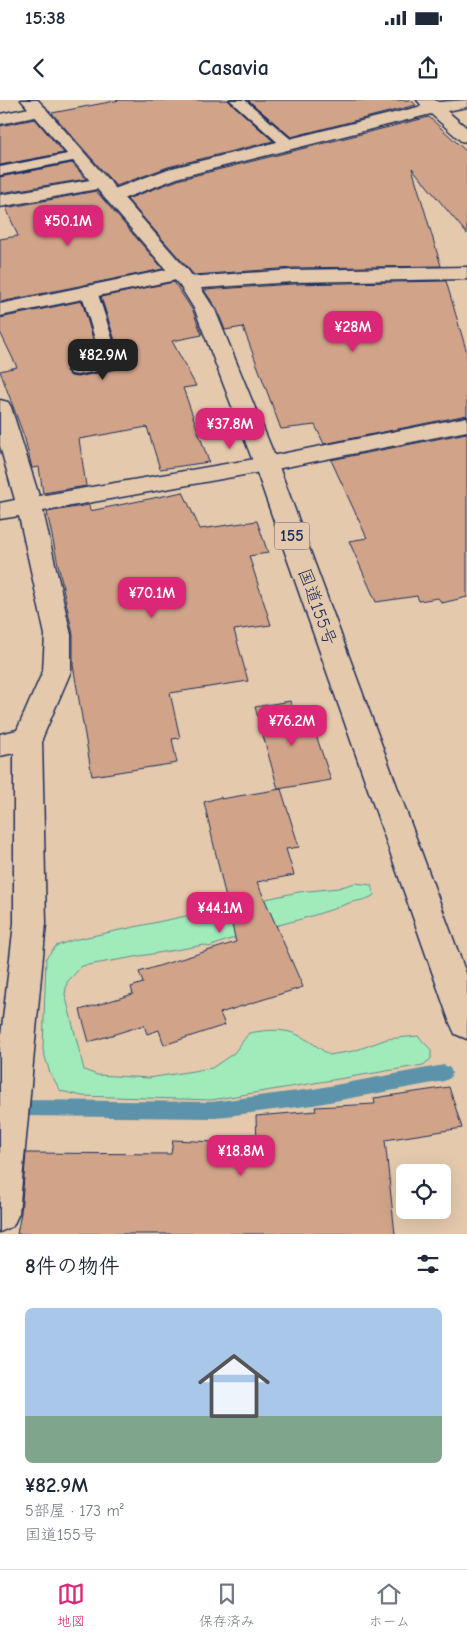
<!DOCTYPE html>
<html lang="ja">
<meta charset="utf-8">
<style>
:root{--surface:#fff;--page:#f2f2f3;--text:#1f2937;--muted:#747a83;--line:#e0e1e3;--accent:#db2777}
body{margin:0;font-family:"Comic Neue","Klee One",sans-serif;background:var(--page);color:var(--text);height:100vh;display:flex;flex-direction:column;font-size:19px;white-space:nowrap}
*{box-sizing:border-box;margin:0}
p{font-size:16px;color:var(--muted)}
.icon{flex:none;width:28px;height:28px;fill:none;stroke:currentColor;stroke-width:2;stroke-linecap:round;stroke-linejoin:round}
.map{position:relative;height:1134px;overflow:hidden}
.drawer{display:flex;flex-direction:column;background:var(--surface);flex:1}
.drawer>*{flex:none}
.buttons{position:absolute;left:396px;top:1064px;display:grid;gap:10px}
.buttons a{display:grid;place-items:center;width:55px;height:55px;border-radius:8px;background:var(--surface);box-shadow:0 5px 20px #0002;font-size:25px}
.price{position:absolute;translate:-50% -42px;padding:0 11px;border-radius:10px;background:var(--accent);color:#fff;font-size:16px;line-height:32px;filter:drop-shadow(0 1px 2px #0008)}
.price::after{content:'';position:absolute;left:50%;top:30px;width:15px;height:11px;margin-left:-8px;background:inherit;clip-path:polygon(0 0,100% 0,50% 100%)}
.price.current{background:#222;color:#fff}
ul{padding:0;list-style:none}
li{display:grid;align-content:center;gap:10px;height:265px;padding:0 25px}
li span{display:grid;place-items:center;height:155px;border-radius:8px;color:#555}
li>.icon{margin-inline-start:auto}
span .icon{width:90px;height:90px;fill:#fffc;stroke-width:1}
li b{font-size:21px}
h2{display:flex;justify-content:space-between;align-items:center;height:60px;padding:0 25px;font-size:21px}
.status{display:flex;justify-content:space-between;align-items:center;height:35px;padding:0 25px;background:var(--surface);direction:ltr}
.status svg{height:14px;fill:currentColor}
header{display:flex;justify-content:space-between;align-items:center;height:65px;padding:0 25px;background:var(--surface);font-size:22px;font-weight:600}
.dock{display:flex;justify-content:space-around;align-items:center;height:70px;border-top:1px solid var(--line);background:var(--surface);font-size:14px;color:var(--muted)}
.dock a{display:grid;justify-items:center;gap:2px}
.dock .current{color:var(--accent)}
.map>svg:first-child{display:block}
.green{fill:#a1ebba;stroke:#5e8d8c}
.lines{fill:none;stroke-linecap:round;stroke-linejoin:round}
.stream{fill:#5b93aa;fill-rule:evenodd}
.building{fill:#d1a489;stroke:#1b2f5e}
.lane-casing{stroke:#1b2f5e;stroke-width:4}
.street-casing{stroke:#1b2f5e;stroke-width:3}
.highway-casing{stroke:#1b2f5e;stroke-width:3}
.lane{fill:#e4c9ac;fill-rule:evenodd}
.street{fill:#e4c9ac;fill-rule:evenodd}
.highway{fill:#e4c9ac;fill-rule:evenodd}
.labels{text-anchor:middle;dominant-baseline:central;stroke-width:4;stroke-linejoin:round;paint-order:stroke}
.shield{fill:#e4c9ac;stroke:#575d75;stroke-width:1}
.shield-label{font-size:16px;font-weight:bold;fill:#1b2f5e}
.street-label{font-size:18px;fill:#1b2f5e;stroke:#e4c9ac}
</style>
<div class="status"><b>15:38</b><svg viewBox="0 0 49 12"><path d="M0 12V9h3v3zM5 12V6h3v6zM10 12V3h3v9zM15 12V0h3v12zM26 1h20v11H26zM47 4h2v5h-2z"/></svg></div>
<header><svg class="icon" aria-label="back" viewBox="0 0 24 24"><path d="M15 5l-7 7 7 7"/></svg>Casavia<svg class="icon" aria-label="share" viewBox="0 0 24 24"><path d="M12 15V3M7 8l5-5 5 5M5 13v7h14v-7"/></svg></header>
<div class="map">
<svg width="467" height="1134" viewBox="0 0 467 1134">
<rect width="100%" height="100%" fill="#e4c9ac"/>
<filter id="ink" filterUnits="userSpaceOnUse"><feTurbulence type="fractalNoise" baseFrequency=".02" numOctaves="2"/><feDisplacementMap in="SourceGraphic" scale="10" xChannelSelector="R" yChannelSelector="G"/><feConvolveMatrix kernelMatrix="1 2 1 2 8 2 1 2 1" color-interpolation-filters="sRGB"/></filter>
<g filter="url(#ink)">
<path class="green" d="M 355,783 L 371,785 L 374,795 C 366,801 358,800 349,803 C 303,822 255,828 209,847 L 204,845 L 82,866 L 67,882 L 65,894 L 84,970 L 97,975 L 149,978 L 212,968 L 234,953 L 249,933 C 289,926 297,932 329,955 L 354,951 L 387,939 L 418,936 L 431,950 L 431,959 L 423,965 L 211,1000 L 82,996 L 61,991 L 50,973 L 43,950 L 46,858 L 56,846 L 73,840 L 299,792 L 338,788 Z"/>
<g class="lines">
<polygon class="stream" points="444,965 450,968 452,973 450,978 444,981 313,1005 211,1018 23,1016 17,1014 15,1008 17,1002 23,1000 211,1002 313,989"/>
</g>
<g class="building">
<polygon points="120,0 228,0 273,41 168,67 116,86 52,13"/>
<polygon points="248,0 411,0 416,5 291,37"/>
<polygon points="429,17 467,52 467,134 412,68 441,166 293,168 194,175 127,99 181,79"/>
<polygon points="35,19 64,53 0,65 0,26"/>
<polygon points="72,63 86,79 0,93 0,77"/>
<polygon points="96,91 163,169 0,202 0,139 18,136 6,108"/>
<polygon points="446,181 467,253 467,315 324,344 315,325 281,329 243,227 225,230 217,209 204,190 293,184"/>
<polygon points="174,182 193,211 202,235 172,241 196,286 183,288 209,362 160,369 147,327 79,339 86,386 43,393 39,367 32,368 25,339 0,271 17,267 0,232 0,218 82,201 99,259 71,264 66,271 71,276 77,277 117,269 122,262 101,197"/>
<polygon points="467,333 467,497 442,503 438,498 419,501 417,496 376,502 349,441 367,438 331,360"/>
<polygon points="183,392 200,429 257,421 268,453 249,456 271,525 234,530 248,581 170,593 180,638 172,639 177,663 92,676 73,565 73,535 47,412 89,405 90,411"/>
<polygon points="290,601 296,620 310,617 331,680 278,689 255,607"/>
<polygon points="281,689 299,747 286,749 294,775 257,782 303,887 220,913 225,925 164,945 159,930 147,934 144,925 89,942 80,910 133,894 131,887 143,883 139,872 236,842 204,702 221,697 221,699"/>
<polygon points="449,987 462,1028 385,1040 395,1134 17,1134 21,1113 26,1053 171,1054 173,1040 257,1044 256,1016 316,1011 315,1007 375,1004 374,998"/>
</g>
<g class="lines">
<g class="lane-casing">
<g id="lane">
<polygon points="230,0 245,0 294,42 296,45 294,48 284,48"/>
<polygon points="78,52 83,53 85,56 83,59 0,75 0,67"/>
<polygon points="89,186 95,187 97,191 120,263 117,267 77,275 71,274 68,270 71,266 101,260 81,191 83,187"/>
</g>
</g>
<g class="street-casing">
<g id="street">
<polygon points="417,0 435,0 438,2 467,0 467,7 447,11 467,28 467,42 461,41 431,14 180,77 120,100 113,102 106,100 104,96 106,92 168,69 422,6"/>
<polygon points="39,6 45,7 47,11 45,15 0,24 0,14"/>
<polygon points="102,78 108,79 111,83 108,87 0,107 0,95"/>
<polygon points="180,167 187,169 190,173 187,177 293,170 467,167 467,179 293,182 188,189 181,187 178,183 181,179 0,216 0,204"/>
<polygon points="0,300 8,302 11,307 39,396 266,357 467,317 467,331 266,371 43,411 71,535 71,571 42,639 46,823 19,1113 13,1126 0,1132 0,945 14,823 14,653 0,656 0,634 17,630 43,571 45,535 19,416 0,419 0,403 15,400 0,346"/>
</g>
</g>
<g class="highway-casing">
<polygon id="highway" points="21,0 38,0 195,179 215,210 278,364 467,876 467,939 455,934 450,923 254,364 195,210 180,186"/>
</g>
<use href="#lane" class="lane"/>
<use href="#street" class="street"/>
<use href="#highway" class="highway"/>
</g>
</g>
<g class="labels">
<rect class="shield" x="274.5" y="422.5" width="35" height="27" rx="4"/>
<g class="shield-label">
<text x="292" y="436">155</text>
</g>
<g class="street-label">
<text transform="translate(317 507) rotate(70)">国道155号</text>
</g>
</g>
</svg>
<div class="buttons">
<a><svg class="icon" aria-label="locate" viewBox="0 0 24 24"><circle cx="12" cy="12" r="6"/><path d="M12 2v4M12 18v4M2 12h4M18 12h4"/></svg></a>
</div>
<b class="price" style="left:68px;top:147px">¥50.1M</b>
<b class="price" style="left:353px;top:253px">¥28M</b>
<b class="price current" style="left:103px;top:281px">¥82.9M</b>
<b class="price" style="left:230px;top:350px">¥37.8M</b>
<b class="price" style="left:152px;top:519px">¥70.1M</b>
<b class="price" style="left:292px;top:647px">¥76.2M</b>
<b class="price" style="left:220px;top:834px">¥44.1M</b>
<b class="price" style="left:241px;top:1077px">¥18.8M</b>
</div>
<section class="drawer">
<h2>8件の物件<svg class="icon" aria-label="filters" viewBox="0 0 24 24"><path d="M4 7h16M4 17h16"/><circle cx="9" cy="7" r="2"/><circle cx="15" cy="17" r="2"/></svg></h2>
<ul>
<li><span style="background:linear-gradient(#a9c7e8 70%,#7fa58c 0)"><svg class="icon" aria-label="home" viewBox="0 0 24 24"><path d="M3 11l9-7 9 7M6 9v11h12V9"/></svg></span><div><b>¥82.9M</b><p>5部屋 · 173 m²</p><p>国道155号</p></div></li>
</ul>
</section>
<nav class="dock">
<a class="current"><svg class="icon" aria-label="map" viewBox="0 0 24 24"><path d="M3 6l6-2 6 2 6-2v14l-6 2-6-2-6 2zM9 4v14M15 6v14"/></svg>地図</a>
<a><svg class="icon" aria-label="saved" viewBox="0 0 24 24"><path d="M7 4h10v16l-5-4-5 4z"/></svg>保存済み</a>
<a><svg class="icon" aria-label="home" viewBox="0 0 24 24"><path d="M3 11l9-7 9 7M6 9v11h12V9"/></svg>ホーム</a>
</nav>
